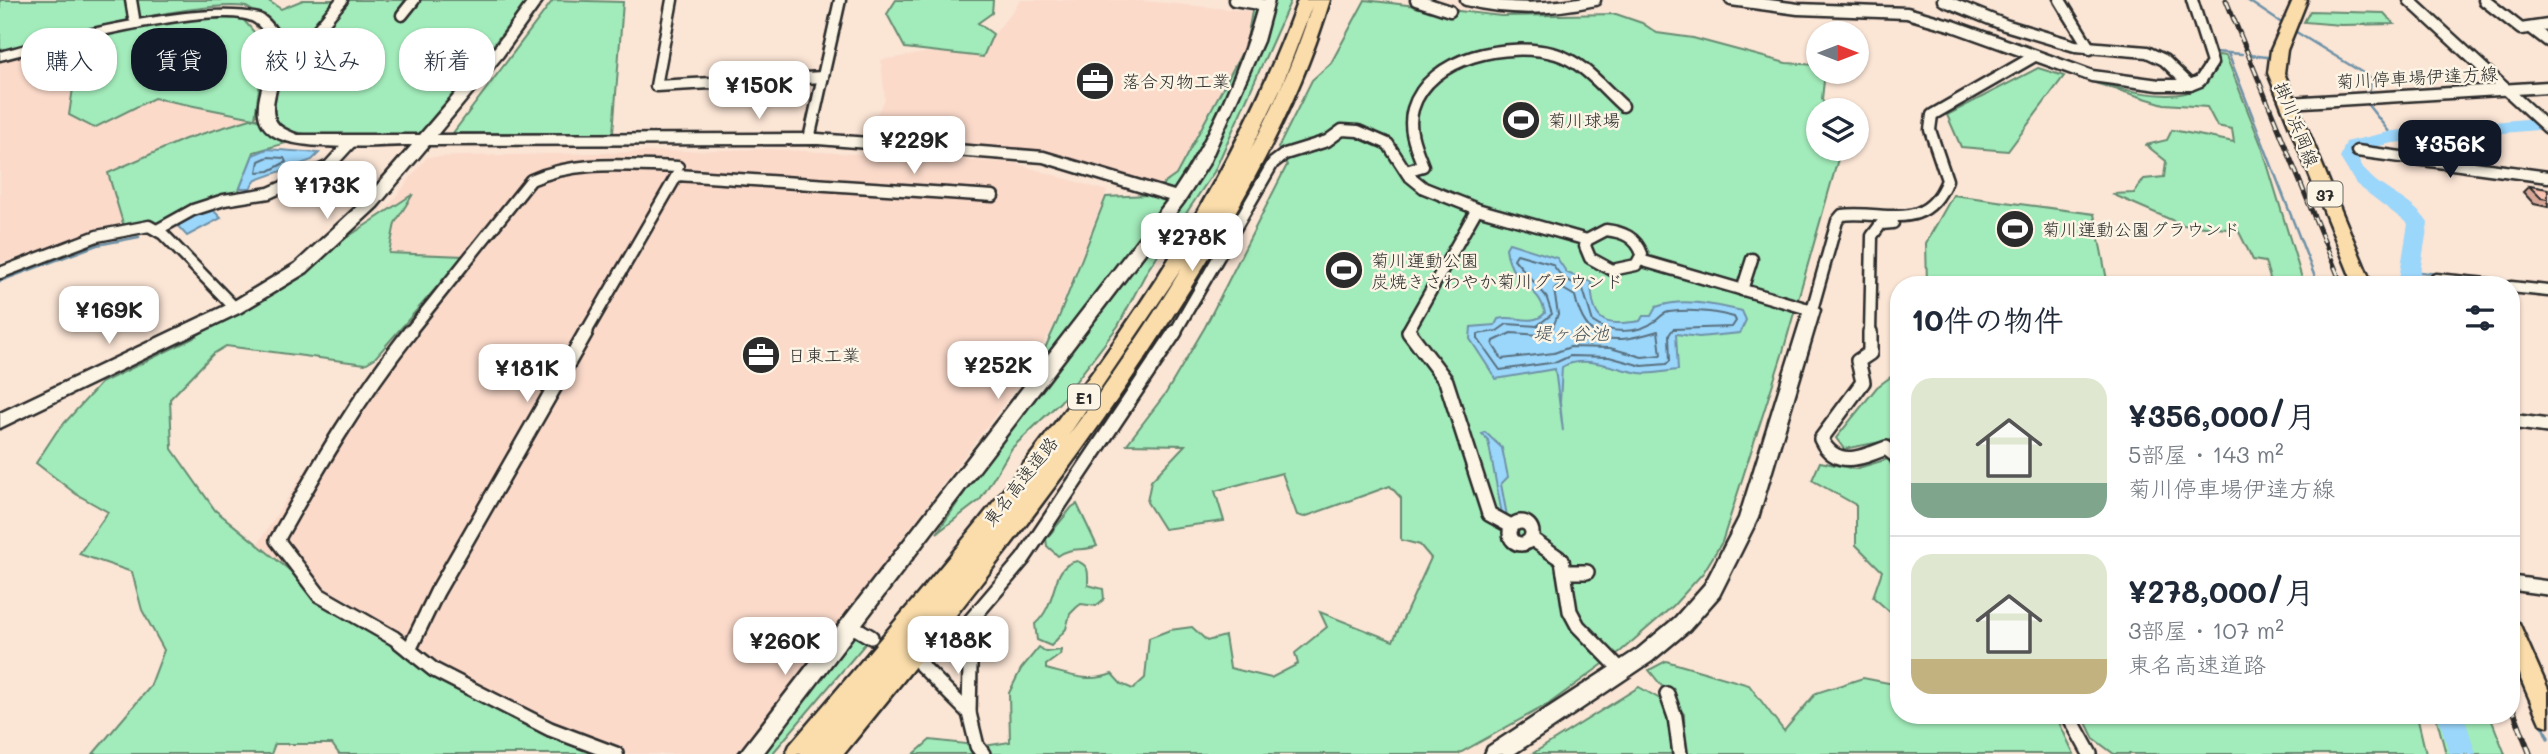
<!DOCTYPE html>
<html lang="ja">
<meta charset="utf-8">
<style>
:root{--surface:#fff;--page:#f6f6f7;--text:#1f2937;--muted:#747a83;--line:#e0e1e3;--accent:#111827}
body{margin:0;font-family:Mali,"Klee One",sans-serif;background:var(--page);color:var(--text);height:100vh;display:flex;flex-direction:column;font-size:26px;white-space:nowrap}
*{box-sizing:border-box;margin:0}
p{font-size:23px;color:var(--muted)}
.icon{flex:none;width:38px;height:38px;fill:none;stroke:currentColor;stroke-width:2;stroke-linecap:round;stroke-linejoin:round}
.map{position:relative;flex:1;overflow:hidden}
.panel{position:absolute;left:1890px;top:276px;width:630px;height:448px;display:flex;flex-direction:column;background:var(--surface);border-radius:28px;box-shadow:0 2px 5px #0004}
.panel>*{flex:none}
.guide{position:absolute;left:21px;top:28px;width:665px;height:63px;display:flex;gap:14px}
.needle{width:46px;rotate:90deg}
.tools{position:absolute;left:1806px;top:21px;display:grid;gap:14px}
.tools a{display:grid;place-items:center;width:63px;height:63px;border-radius:50%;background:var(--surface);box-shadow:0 2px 5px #0004;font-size:35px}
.price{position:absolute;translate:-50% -60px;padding:0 16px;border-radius:14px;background:#fff;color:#222;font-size:23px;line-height:46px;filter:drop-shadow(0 2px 4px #0008)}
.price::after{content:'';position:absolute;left:50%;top:42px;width:21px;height:16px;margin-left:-10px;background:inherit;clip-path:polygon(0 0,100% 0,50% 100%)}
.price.on{background:var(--accent);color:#fff}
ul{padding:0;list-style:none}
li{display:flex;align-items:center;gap:21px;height:175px;padding:0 21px}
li+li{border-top:2px solid var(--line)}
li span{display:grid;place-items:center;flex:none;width:196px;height:140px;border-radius:21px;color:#555}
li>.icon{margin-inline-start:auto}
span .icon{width:84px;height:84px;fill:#fffc;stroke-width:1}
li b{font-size:30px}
h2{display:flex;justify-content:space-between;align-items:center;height:84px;padding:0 21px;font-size:30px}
.pill{padding:0 24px;border-radius:28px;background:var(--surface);box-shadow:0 2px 5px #0004;font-size:24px;line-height:63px}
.pill.on{background:var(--accent);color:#fff}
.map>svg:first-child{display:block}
.built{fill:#fbdaca}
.green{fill:#a2ebba;stroke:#668b72;stroke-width:2}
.water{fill:#9bd6fb;stroke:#6e92a8;stroke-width:2}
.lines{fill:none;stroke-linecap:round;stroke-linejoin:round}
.shore{stroke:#586f7e;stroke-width:2}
.stream-far1{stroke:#6e92a8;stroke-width:2.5}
.stream{stroke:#6e92a8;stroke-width:3.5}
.river{fill:#9bd6fb;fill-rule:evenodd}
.street-far1-casing{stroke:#2b2b2b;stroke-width:15}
.street-casing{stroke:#2b2b2b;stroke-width:18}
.secondary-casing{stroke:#2b2b2b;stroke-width:5}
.primary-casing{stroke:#2b2b2b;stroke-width:5}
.highway-casing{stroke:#2b2b2b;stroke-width:5}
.street-far1{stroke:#fcf5e5;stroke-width:10}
.street{stroke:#fcf5e5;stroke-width:13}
.secondary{fill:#fcf5e5;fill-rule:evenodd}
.primary{fill:#fbddab;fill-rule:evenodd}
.highway{fill:#fbddab;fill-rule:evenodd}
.rail-far1-casing{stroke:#2b2b2b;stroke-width:5}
.rail-casing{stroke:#2b2b2b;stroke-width:6}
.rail-far1{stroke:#fcf5e5;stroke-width:2.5;stroke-dasharray:9;stroke-linecap:butt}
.rail{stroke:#fcf5e5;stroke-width:3.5;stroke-dasharray:11;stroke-linecap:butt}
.wall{fill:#d7a697;stroke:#2b2b2b;stroke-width:2}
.building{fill:#fac1b0;stroke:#2b2b2b;stroke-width:2}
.labels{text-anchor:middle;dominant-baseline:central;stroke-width:5;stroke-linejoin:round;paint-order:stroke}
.shield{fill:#fcf5e5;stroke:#6a6863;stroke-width:2}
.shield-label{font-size:16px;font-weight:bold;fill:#2b2b2b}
.street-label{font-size:18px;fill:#2b2b2b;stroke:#fcf5e5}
.poi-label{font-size:18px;fill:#2b2b2b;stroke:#fcf5e5;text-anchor:start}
.water-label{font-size:19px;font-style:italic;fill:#47565f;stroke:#fcf5e5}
</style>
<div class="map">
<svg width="2548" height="754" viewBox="0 0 2548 754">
<rect width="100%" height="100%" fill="#fbe5d5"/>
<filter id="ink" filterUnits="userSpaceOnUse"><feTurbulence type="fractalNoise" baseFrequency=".0143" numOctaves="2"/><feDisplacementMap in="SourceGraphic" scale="14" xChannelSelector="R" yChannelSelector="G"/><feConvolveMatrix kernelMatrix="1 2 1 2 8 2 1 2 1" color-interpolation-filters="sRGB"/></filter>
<g filter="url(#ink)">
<g class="built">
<polygon points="1021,0 1133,0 1260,12 1249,50 1172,191 1047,154 863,138 885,100 881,60 943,50 981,51"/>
<polygon points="188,12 242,18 266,49 257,140 155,214 0,263 0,63"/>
<polygon points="767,149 1014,163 1107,191 1053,328 1009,397 739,754 459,754 241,570 376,361 459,266 358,245 427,157"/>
</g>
<g class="green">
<path d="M 0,0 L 267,0 L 281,9 L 303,0 L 528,0 L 423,136 L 310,135 L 284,130 L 271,117 L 284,38 C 273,29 259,13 246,7 C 198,0 53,37 0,52 Z"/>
<polygon points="553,0 623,2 613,133 453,133"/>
<polygon points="896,0 993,0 992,13 978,23 993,34 983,57 905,48 887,14"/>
<polygon points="1254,0 1291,0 1214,172 1147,271 1118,326 1060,402 1012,448 980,500 937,533 1009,427 1057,322 1106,197 1148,195 1176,175 1246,45"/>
<path d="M 1365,0 L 1501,16 L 1616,14 L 1642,23 L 1657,33 L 1693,38 L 1786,63 L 1818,65 L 1818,72 L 1833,72 L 1824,81 L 1822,99 L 1826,110 L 1818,110 L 1818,149 L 1839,149 L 1840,152 L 1782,355 L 1722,542 L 1703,573 L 1673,606 L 1621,651 L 1550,703 L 1458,754 L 914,754 L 930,740 L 984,746 L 1010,742 L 1009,693 L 1021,669 L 1039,647 L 1046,652 L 1061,650 L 1060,655 L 1046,665 L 1046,669 C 1070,675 1089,683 1112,674 L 1121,684 L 1133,689 L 1145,678 L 1149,638 L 1170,630 L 1192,627 L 1207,641 L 1225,636 L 1230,668 L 1271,678 L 1298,664 L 1295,653 L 1327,627 L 1320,612 L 1393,641 L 1431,558 L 1420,545 L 1401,540 L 1401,498 L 1390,486 L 1304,517 L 1297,515 L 1282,473 L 1215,491 L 1224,521 L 1164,529 L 1147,502 L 1151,481 L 1185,445 L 1127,444 L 1166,393 L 1205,327 L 1287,165 L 1278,148 L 1312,80 L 1331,63 Z"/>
<polygon points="2310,11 2384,13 2394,24 2341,25 2304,22"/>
<polygon points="183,18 242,18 265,45 255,118 289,142 254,152 238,193 151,226 125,230 108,173 185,139 254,118 154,98 94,128 69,115 75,75 89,39"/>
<path d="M 2218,55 L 2226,56 L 2262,147 L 2304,285 L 2272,285 L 2265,262 L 2253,260 L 2238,230 L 2183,225 L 2112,194 L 2134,193 L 2144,179 L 2164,177 L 2166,161 L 2146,145 L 2167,140 L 2172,130 L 2234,142 L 2232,129 L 2217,126 L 2207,107 L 2164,104 L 2095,83 C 2135,91 2211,116 2218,55 Z"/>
<polygon points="2038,68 2064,76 2008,151 1961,147 1947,115"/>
<polygon points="413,194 395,223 389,253 464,256 375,358 365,364 226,346 213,354 170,399 172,449 215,510 330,603 409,650 603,754 339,754 332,744 275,744 271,754 93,754 150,687 164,650 142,610 132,572 79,554 108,512 76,494 36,463 57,431 101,383 192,339"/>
<polygon points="1953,195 2094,214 2108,285 1927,285 1926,243"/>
<polygon points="1899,371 1899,443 1895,439 1844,449 1836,438 1877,387"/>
<polygon points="1888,459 1899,479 1899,620 1873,597 1882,571 1856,545 1856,505 1812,480 1820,462 1855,469"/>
<path d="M 1077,504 L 1097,546 C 1083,552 1071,546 1058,556 L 1047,546 L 1046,539 L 1072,507 Z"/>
<path d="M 1077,561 C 1090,566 1088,573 1088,585 L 1103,589 L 1104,599 L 1096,606 L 1081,604 L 1077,607 L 1070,614 L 1066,629 L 1051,646 L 1037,640 L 1035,624 C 1060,602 1049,566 1077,561 Z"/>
<polygon points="852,626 871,637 772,754 748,754"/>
<polygon points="1666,661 1749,685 1784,731 1816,693 1863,678 1899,685 1899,716 2056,716 2074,754 1685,754 1684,714 1649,670"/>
<polygon points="1639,687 1667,703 1672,754 1532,754"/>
<polygon points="2083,716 2417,716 2426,754 2114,754 2094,739"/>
<polygon points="2436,716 2490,716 2505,754 2446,754"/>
</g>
<g class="water">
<polygon points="267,149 319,153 312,160 256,180 250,188 240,188 253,155"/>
<polygon points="210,207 221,218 187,236 175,223"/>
<path d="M 1509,243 L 1557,258 L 1567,273 L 1591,282 C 1593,322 1601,327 1640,321 L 1643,316 L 1651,316 L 1656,307 C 1683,297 1715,305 1742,311 L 1746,320 L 1740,333 L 1699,337 L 1676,334 L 1678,370 C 1666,371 1651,375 1639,373 C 1615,369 1585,354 1562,367 L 1560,402 L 1563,431 L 1555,369 L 1496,379 L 1470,339 L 1471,327 L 1495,325 L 1498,319 C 1514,314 1533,327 1545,313 C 1538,282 1512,290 1506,248 Z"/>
<polygon points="1485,432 1502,448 1508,477 1501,484 1507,516 1502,514 1488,440 1482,434"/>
</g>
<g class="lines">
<g class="shore">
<polygon points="268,157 284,158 286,162 269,171 257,172 259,161"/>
<path d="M 1517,254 L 1552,264 L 1563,278 L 1583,289 L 1593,322 C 1609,334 1639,334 1655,321 C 1661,317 1662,313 1669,312 C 1692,309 1712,311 1734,317 L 1736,321 L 1732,327 L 1673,329 L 1669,335 L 1670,361 L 1667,364 L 1642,366 L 1609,357 L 1570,356 L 1557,362 L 1500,370 L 1478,339 L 1478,334 L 1497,331 L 1507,324 L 1537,326 L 1552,314 L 1546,296 L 1514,259 Z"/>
<path d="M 1558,286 L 1575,296 C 1586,347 1615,344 1658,331 L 1661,355 L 1642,357 L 1610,348 L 1570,347 L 1554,353 L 1502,359 L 1493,345 L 1494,341 L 1511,333 L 1540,335 L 1553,327 L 1558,314 L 1554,290 Z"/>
</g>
<g class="stream-far1">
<polyline points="2247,0 2286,26"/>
<polyline points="2202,18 2214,52 2228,53 2318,285"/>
<polyline points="2293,30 2371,78 2368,105 2393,137"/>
<polyline points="2228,53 2242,54"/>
<polyline points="2250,55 2275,58"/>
<polyline points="2411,271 2438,274"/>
<polyline points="0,281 97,245 139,237"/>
</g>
<polyline class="stream" points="2541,722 2548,738"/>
<g class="river">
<path d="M 2548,117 L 2548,129 L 2393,143 L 2360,150 L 2358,158 C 2370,189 2411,195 2428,223 L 2418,285 L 2398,285 L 2408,224 L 2356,184 L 2340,158 L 2346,142 L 2393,131 Z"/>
<polygon points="2438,716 2464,716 2476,754 2450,754"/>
</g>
<g class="street-far1-casing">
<g id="street-far1">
<polyline points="131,0 134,18"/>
<polyline points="672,0 656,86 823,77"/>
<polyline points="1234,0 1266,5"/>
<polyline points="1416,0 1450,11"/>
<path d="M 1466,0 C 1510,11 1551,10 1595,0"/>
<polyline points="1731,0 1798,9 1907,13 1953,26 2092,76 2159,85 2190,85 2200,81 2212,63 2192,0"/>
<polyline points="1943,0 2005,25 2075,46 2147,52 2164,60 2190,85"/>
<polyline points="2060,0 2090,49"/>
<polyline points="2409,0 2548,128"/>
<polyline points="2484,0 2521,29 2548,25"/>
<polyline points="402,15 414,0"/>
<polyline points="2531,28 2548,41"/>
<polyline points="277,44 313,35 342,0"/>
<polyline points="809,139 840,0"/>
<polyline points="2357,151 2548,177"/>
<path d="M 1406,171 L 1423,166 C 1416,148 1407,129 1413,109 C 1429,56 1509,41 1556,54 C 1583,62 1603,88 1623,106"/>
<polyline points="157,230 193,210 224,200 269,193 329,166 352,141"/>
<path d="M 1606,230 C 1623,232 1636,237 1642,254 L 1636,265 L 1612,270 L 1590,258 L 1585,246 L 1587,240 Z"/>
<path d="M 1640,260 L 1812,310 L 1837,221 L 1842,215 C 1885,210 1926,234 1947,180 L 1930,130 L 1932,115 L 2033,57"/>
<polyline points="0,273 97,236 149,226 163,234 235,308"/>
<polyline points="2436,279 2497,285"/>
<polyline points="2511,287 2548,291"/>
<polyline points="1742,290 1752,259"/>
<path d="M 408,334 L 531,180 C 578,159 628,166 678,167"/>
<polyline points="585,334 677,175 993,196"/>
<polyline points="1174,334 1273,163 1285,154 1327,141 1342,130 1358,131 1388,144 1408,175 1424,188 1477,209 1587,240"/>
<polyline points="1410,334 1408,331 1477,209"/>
<polyline points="1870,334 1872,236 1881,224 1893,223"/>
</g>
</g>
<g class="street-casing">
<g id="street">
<path d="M 410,332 C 358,398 318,467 277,540 L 319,595 L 394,638 L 434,670 L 550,729 L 616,754"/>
<polyline points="1409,332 1446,381 1489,514 1511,526"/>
<path d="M 1870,332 L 1870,353 L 1858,361 L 1863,382 L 1821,439 C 1835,469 1861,458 1886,448 L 1899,458"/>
<polyline points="2511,421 2548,426"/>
<circle cx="1521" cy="533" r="11"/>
<polyline points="1532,539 1562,560 1570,611 1578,626 1622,671"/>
<polyline points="1564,572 1587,572"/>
<polyline points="2511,583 2548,588"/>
<polyline points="852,626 871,637"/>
<polyline points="409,650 437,592 586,332"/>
<polyline points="921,665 969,713"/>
<polyline points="1667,694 1675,717 1680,754"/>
<polyline points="2069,716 2090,754"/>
<polyline points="983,754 977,746 969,713 971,620 1023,559 1175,332"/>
</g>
</g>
<g class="secondary-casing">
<g id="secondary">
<path d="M 529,0 L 543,0 L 502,57 L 437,135 L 818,134 L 1044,152 L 1174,191 C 1212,136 1243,64 1260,0 L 1274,0 L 1263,41 L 1208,165 L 1184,202 L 763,754 L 739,754 L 1168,200 L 1043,162 L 818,144 L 429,145 L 377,207 L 307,272 L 241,312 L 0,428 L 0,413 L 229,304 L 295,264 L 365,199 L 412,145 C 379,145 296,153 271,134 C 234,107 296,52 255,23 C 224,0 41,50 0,60 L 0,52 C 62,35 199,0 259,14 C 266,16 274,26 278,32 C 297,61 259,105 279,125 C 284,130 292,132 298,135 L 420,135 L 492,51 Z"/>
<polygon points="2548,82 2548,92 2288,108 2281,103 2288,98"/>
<polygon points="1812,304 1820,310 1758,518 1719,596 1689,630 1652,661 1514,754 1485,754 1488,747 1638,649 1675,618 1705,584 1739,518 1804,310"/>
</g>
</g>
<g class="primary-casing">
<g id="primary">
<polygon points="2293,0 2307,0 2287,50 2284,73 2372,285 2354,285 2268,73 2271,50"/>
<polygon points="2511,620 2519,623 2548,689 2548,726 2540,723 2511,656"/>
</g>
</g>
<g class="highway-casing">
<path id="highway" d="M 1298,0 L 1330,0 C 1303,91 1259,173 1211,254 C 1105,432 975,593 844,754 L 786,754 L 790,745 C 978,524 1199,276 1298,0 ZM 1312,6 C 1296,56 1275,105 1250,151 L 1282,85 ZM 1182,268 C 1147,326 1108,382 1068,436 Z"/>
</g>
<use href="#street-far1" class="street-far1"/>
<use href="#street" class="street"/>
<use href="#secondary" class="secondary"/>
<use href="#primary" class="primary"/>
<use href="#highway" class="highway"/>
<g class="rail-far1-casing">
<polyline id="rail-far1" points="2226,0 2342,285"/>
</g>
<g class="rail-casing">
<polyline id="rail" points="2511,704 2530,754"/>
</g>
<use href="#rail-far1" class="rail-far1"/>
<use href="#rail" class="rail"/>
</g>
<polygon class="wall" points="2529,186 2548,189 2548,207 2534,204 2523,192"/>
<polygon class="building" points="2529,186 2548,189 2548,199 2541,198"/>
</g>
<defs>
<g id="office-disc" transform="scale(2.0125)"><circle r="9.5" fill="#2b2b2b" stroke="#fcf5e5"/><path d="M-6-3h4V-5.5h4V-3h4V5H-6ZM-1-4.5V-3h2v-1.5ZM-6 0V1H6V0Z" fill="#fff"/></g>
<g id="stadium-disc" transform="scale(2.0125)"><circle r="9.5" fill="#2b2b2b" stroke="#fcf5e5"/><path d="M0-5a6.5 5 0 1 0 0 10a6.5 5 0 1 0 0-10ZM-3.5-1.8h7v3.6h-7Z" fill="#fff"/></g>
</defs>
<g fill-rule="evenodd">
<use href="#office-disc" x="1095" y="81"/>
<use href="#stadium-disc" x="1521" y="120"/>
<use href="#stadium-disc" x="2015" y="229"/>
<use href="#stadium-disc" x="1344" y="270"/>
<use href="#office-disc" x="761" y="355"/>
</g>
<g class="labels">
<g class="shield">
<rect x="2307.5" y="181.5" width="35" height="25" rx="5"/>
<rect x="1068" y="384.5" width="32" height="25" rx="5"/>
</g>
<g class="shield-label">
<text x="2325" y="194">37</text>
<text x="1084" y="397">E1</text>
</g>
<g class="street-label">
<text transform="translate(2417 77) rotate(-3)">菊川停車場伊達方線</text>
<text transform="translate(2297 124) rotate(68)">掛川浜岡線</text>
<text transform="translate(1020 481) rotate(-52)">東名高速道路</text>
</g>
<g class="poi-label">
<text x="1122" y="81">落合刃物工業</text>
<text x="1548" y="120">菊川球場</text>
<text x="2042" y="229">菊川運動公園グラウンド</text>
<text x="1371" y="260">菊川運動公園<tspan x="1371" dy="21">炭焼きさわやか菊川グラウンド</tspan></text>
<text x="788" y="355">日東工業</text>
</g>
<g class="water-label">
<text x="1571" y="332">堤ヶ谷池</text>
</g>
</g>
</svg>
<div class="tools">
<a><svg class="needle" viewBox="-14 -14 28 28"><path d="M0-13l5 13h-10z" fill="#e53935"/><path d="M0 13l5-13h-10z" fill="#747a83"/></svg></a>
<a><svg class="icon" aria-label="layers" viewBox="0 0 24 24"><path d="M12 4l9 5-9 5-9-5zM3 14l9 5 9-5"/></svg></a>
</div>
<b class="price" style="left:759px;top:121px">¥150K</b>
<b class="price" style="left:914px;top:176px">¥229K</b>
<b class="price on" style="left:2450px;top:180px">¥356K</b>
<b class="price" style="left:327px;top:221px">¥173K</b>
<b class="price" style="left:1192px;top:273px">¥278K</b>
<b class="price" style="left:109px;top:346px">¥169K</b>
<b class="price" style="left:998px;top:401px">¥252K</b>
<b class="price" style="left:527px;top:404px">¥181K</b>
<b class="price" style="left:958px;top:676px">¥188K</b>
<b class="price" style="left:785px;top:677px">¥260K</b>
<div class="guide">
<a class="pill">購入</a>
<a class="pill on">賃貸</a>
<a class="pill">絞り込み</a>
<a class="pill">新着</a>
</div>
<section class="panel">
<h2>10件の物件<svg class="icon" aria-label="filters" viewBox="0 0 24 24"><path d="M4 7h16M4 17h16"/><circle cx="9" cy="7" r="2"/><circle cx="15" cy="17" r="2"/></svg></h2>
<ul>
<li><span style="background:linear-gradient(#dfe7d0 75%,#7fa58c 0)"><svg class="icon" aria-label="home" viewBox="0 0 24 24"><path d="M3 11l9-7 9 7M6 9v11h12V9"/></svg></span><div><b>¥356,000/月</b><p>5部屋 · 143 m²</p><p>菊川停車場伊達方線</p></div></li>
<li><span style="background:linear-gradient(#dfe7d0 75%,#c2b280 0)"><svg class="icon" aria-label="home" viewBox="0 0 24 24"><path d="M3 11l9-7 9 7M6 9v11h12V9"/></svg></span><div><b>¥278,000/月</b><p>3部屋 · 107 m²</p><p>東名高速道路</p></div></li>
</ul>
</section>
</div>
